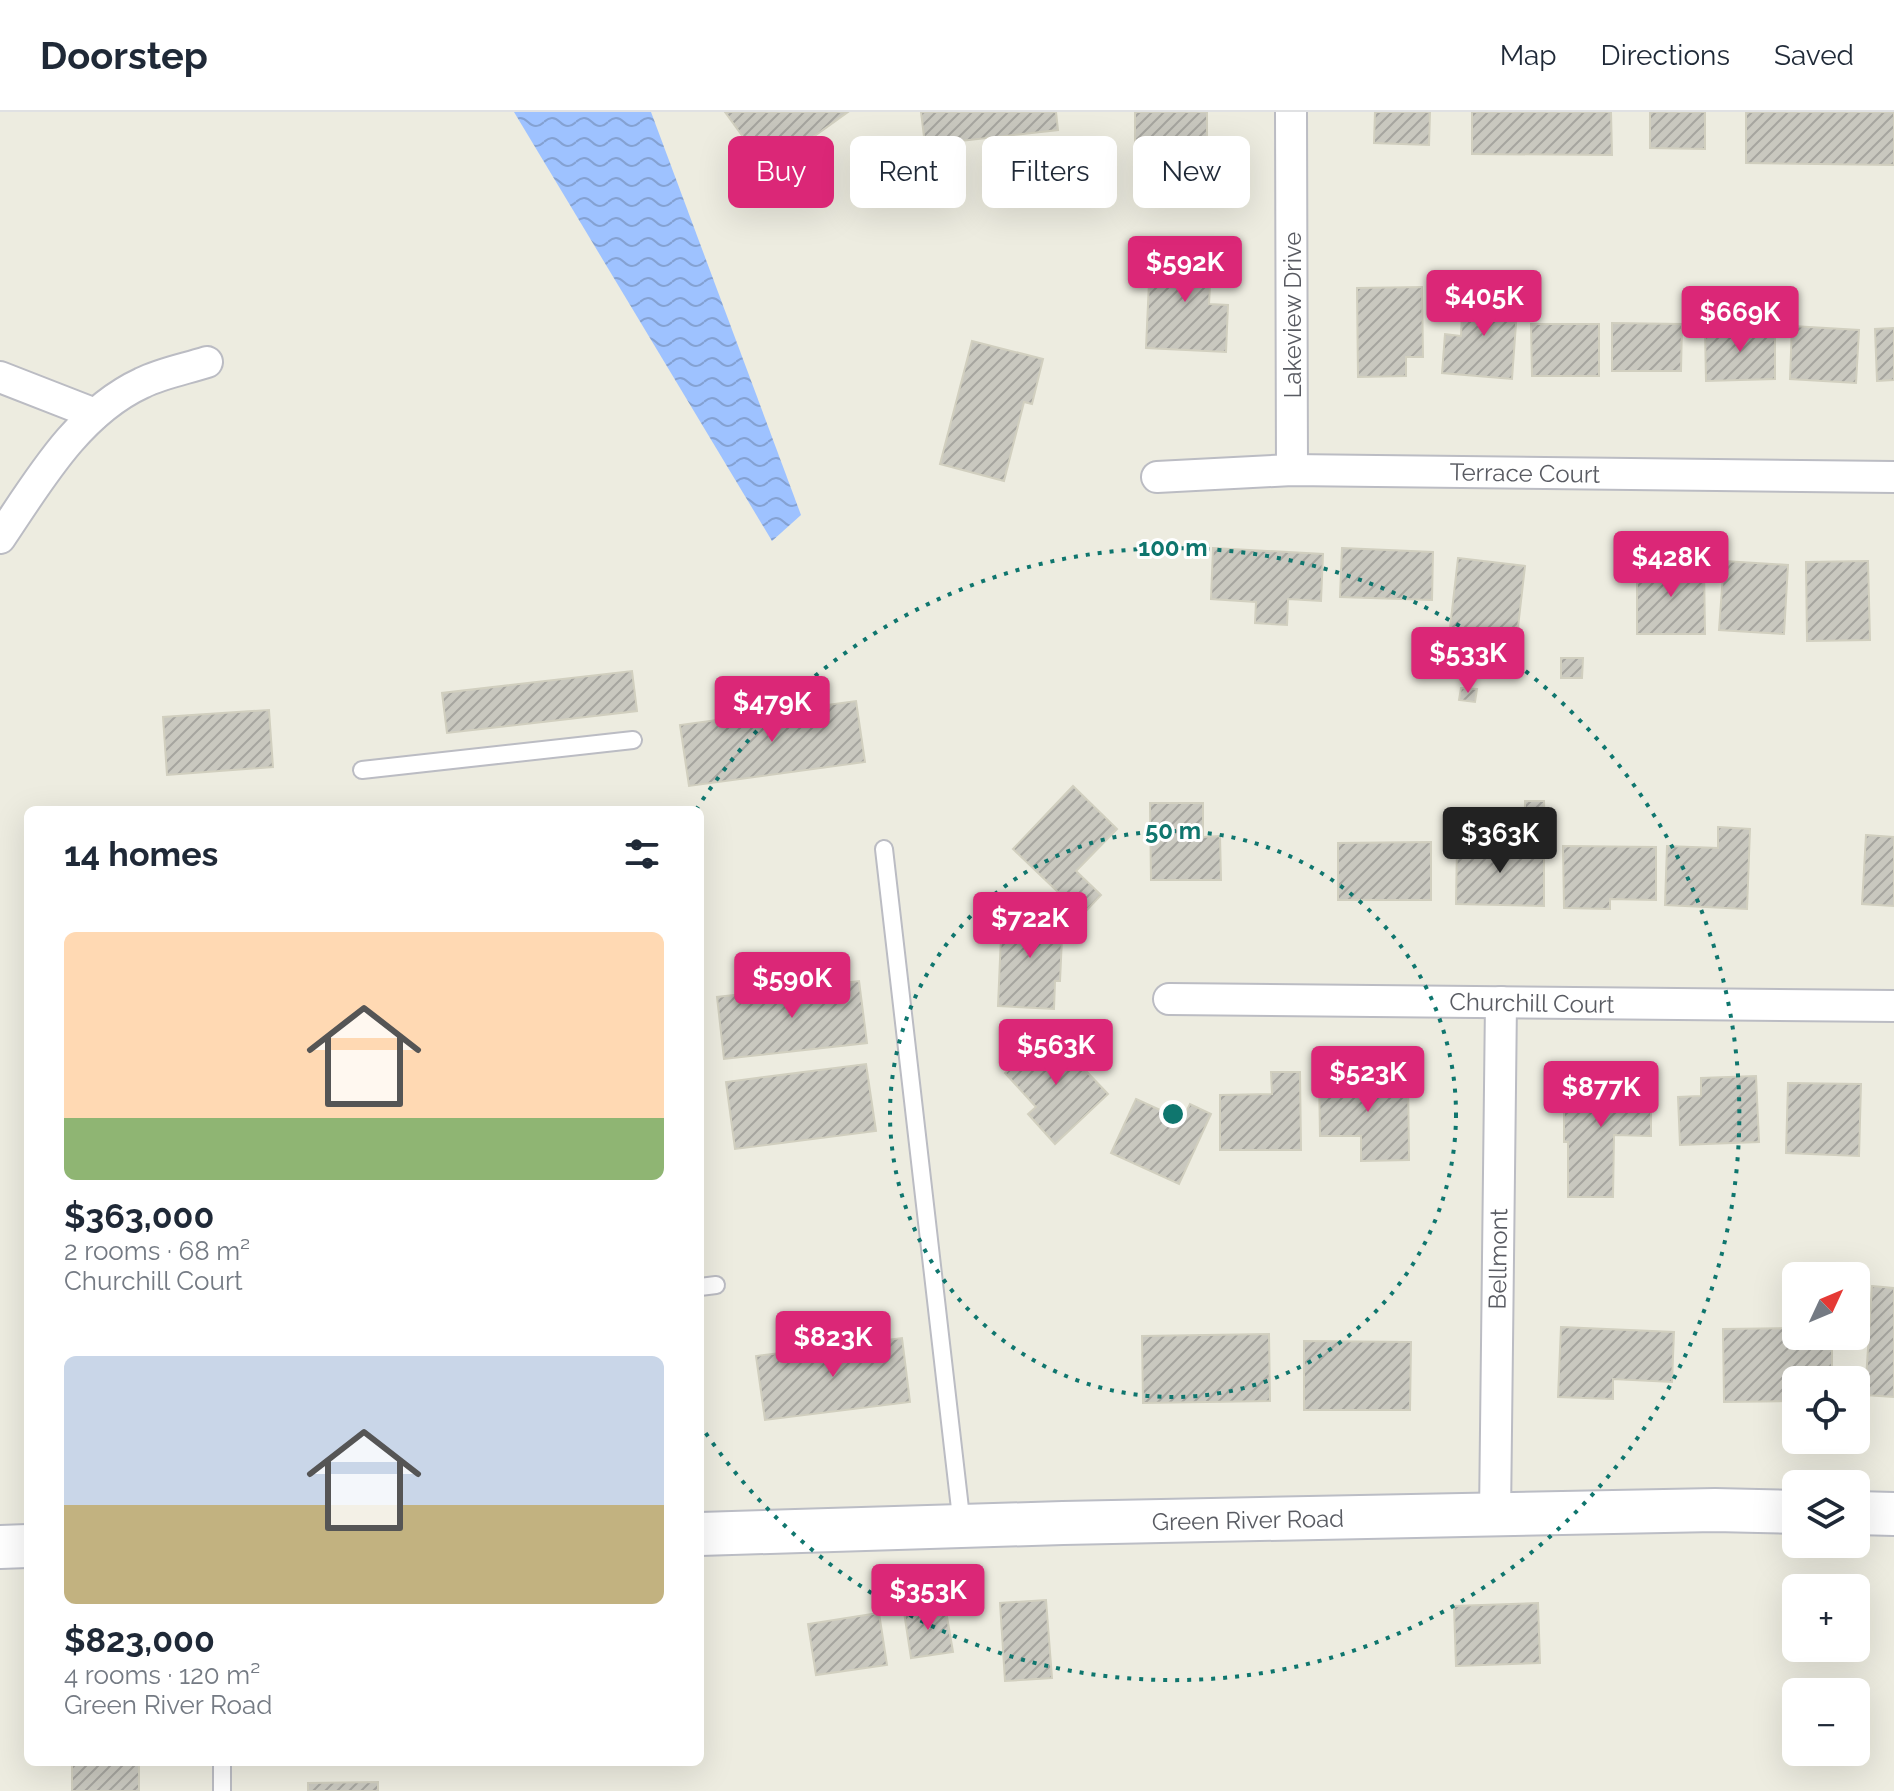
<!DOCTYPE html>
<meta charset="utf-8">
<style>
:root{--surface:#fff;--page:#f6f6f7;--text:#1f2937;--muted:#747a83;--line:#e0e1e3;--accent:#db2777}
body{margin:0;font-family:Raleway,sans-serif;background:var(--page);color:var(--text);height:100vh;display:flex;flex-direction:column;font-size:30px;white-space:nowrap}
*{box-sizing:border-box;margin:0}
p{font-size:26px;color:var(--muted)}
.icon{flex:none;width:44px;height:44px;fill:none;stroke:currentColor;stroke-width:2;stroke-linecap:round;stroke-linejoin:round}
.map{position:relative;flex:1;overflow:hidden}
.details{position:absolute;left:24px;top:694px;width:680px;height:960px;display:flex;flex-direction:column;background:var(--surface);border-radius:12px;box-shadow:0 8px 32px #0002}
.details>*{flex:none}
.guide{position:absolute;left:728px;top:24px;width:760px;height:72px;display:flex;gap:16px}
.needle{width:52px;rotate:46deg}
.fabs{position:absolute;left:1782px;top:1150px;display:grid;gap:16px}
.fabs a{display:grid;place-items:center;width:88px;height:88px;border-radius:12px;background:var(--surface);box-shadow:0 8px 32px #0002;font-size:40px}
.price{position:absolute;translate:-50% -68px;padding:0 18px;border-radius:8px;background:var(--accent);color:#fff;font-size:26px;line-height:52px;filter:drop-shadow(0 2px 4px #0008)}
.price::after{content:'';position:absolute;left:50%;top:48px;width:24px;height:18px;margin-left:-12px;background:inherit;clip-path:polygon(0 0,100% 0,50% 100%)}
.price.on{background:#222;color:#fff}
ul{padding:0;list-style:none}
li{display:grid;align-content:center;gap:16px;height:424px;padding:0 40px}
li span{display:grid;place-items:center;height:248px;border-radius:12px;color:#555}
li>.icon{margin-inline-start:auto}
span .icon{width:144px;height:144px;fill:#fffc;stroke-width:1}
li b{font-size:34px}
h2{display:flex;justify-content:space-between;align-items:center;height:96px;padding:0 40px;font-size:34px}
.tag{padding:0 28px;border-radius:12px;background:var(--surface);box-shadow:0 8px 32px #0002;font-size:28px;line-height:72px}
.tag.on{background:var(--accent);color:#fff}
header{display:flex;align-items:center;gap:48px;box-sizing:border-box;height:112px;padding:0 40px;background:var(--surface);border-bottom:2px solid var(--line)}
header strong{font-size:38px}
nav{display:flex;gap:44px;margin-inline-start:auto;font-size:28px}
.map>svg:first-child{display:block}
.water{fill:url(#water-waves)}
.building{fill:url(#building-hatch);stroke:#d1cfbf;stroke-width:2}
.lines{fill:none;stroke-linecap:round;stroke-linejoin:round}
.lane-casing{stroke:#bbbcc3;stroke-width:20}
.street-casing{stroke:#bbbcc3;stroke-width:34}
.secondary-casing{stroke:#bbbdc5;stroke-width:46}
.lane{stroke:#fff;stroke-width:16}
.street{stroke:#fff;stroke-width:30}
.secondary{stroke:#fff;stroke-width:42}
.ring{fill:none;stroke:#0f766e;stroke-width:4;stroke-dasharray:4 8}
.labels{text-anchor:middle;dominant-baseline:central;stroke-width:6;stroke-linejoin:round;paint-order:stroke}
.street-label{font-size:24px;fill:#595b62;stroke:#fff}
.centre{fill:#0f766e;stroke:#fff;stroke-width:4}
.ring-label{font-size:24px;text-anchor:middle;font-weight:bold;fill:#0f766e;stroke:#fff;stroke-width:6;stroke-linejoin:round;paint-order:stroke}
</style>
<header>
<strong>Doorstep</strong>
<nav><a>Map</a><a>Directions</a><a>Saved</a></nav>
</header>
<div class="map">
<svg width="1894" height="1679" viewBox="0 0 1894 1679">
<defs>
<pattern id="water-waves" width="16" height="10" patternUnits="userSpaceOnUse" patternTransform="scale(2)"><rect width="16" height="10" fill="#9ec2ff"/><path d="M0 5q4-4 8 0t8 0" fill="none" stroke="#84a1d2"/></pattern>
<pattern id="building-hatch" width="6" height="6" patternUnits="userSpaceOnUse" patternTransform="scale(2)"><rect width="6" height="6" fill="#c9c8bf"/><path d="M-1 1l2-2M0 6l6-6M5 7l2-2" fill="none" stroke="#a6a59f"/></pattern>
</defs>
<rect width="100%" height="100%" fill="#edece0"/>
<polygon class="water" points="514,0 651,0 801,403 772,429"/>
<g class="building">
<polygon points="725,0 848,0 767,58"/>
<polygon points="921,0 1056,0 1058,18 925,33"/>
<rect x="1135" y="0" width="72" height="69"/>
<polygon points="1375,0 1430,0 1429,33 1374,31"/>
<polygon points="1472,0 1611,0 1612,43 1472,42"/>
<polygon points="1650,0 1705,0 1705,37 1650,36"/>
<polygon points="1746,0 1894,0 1894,53 1746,51"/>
<polygon points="1159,135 1212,137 1209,192 1228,193 1226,240 1146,236 1149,170 1157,171"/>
<polygon points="1422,175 1423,245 1406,245 1406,264 1358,265 1357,176"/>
<polygon points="1463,180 1518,184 1512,267 1442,261 1445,222 1461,224"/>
<polygon points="1612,211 1682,212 1681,259 1612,259"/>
<polygon points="1531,212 1599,212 1599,264 1532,264"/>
<polygon points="1792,214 1859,218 1856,271 1790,267"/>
<polygon points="1775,216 1775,267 1706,269 1705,217"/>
<polygon points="1894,216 1894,268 1877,269 1875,217"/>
<polygon points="972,229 1043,247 1032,292 1024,290 1004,369 940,352"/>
<polygon points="1213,436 1323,442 1321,489 1288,487 1287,513 1255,511 1256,490 1211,487"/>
<polygon points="1342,436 1433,440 1432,488 1340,485"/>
<polygon points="1458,446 1525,454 1517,524 1450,516"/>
<polygon points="1724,449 1788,453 1784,522 1719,518"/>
<polygon points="1868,449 1870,528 1807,529 1806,450"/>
<polygon points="1637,451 1704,451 1705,522 1637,522"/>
<polygon points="1561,546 1583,546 1582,566 1561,566"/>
<polygon points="632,559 637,599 447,621 442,581"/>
<polygon points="1461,576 1477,577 1475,590 1459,588"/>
<polygon points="856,589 865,650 689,674 680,613"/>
<polygon points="269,598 273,655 167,663 163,605"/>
<polygon points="1073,674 1117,717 1076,759 1101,783 1082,803 1013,737"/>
<polygon points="1525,689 1544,689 1545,718 1525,719"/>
<polygon points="1150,691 1203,691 1203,725 1220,724 1221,768 1151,768"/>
<polygon points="1718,715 1750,717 1747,797 1665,793 1667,734 1718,736"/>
<polygon points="1866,723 1894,725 1894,794 1862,792"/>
<polygon points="1431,730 1431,788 1338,788 1338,731"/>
<polygon points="1457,732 1544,733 1544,794 1456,792"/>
<polygon points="1563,734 1656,735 1656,788 1610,787 1610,797 1564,796"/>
<polygon points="1002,801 1063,804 1060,869 1055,869 1054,897 998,894"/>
<polygon points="859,869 867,931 724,947 717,885"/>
<polygon points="1049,920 1108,982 1055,1032 1028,1002 1036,995 1005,961"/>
<polygon points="866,952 876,1019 735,1037 726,970"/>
<polygon points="1271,960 1300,960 1301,1038 1220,1038 1220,983 1272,982"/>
<polygon points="1408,964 1409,1048 1361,1049 1361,1024 1320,1024 1319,965"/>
<polygon points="1756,964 1759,1030 1680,1033 1678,985 1701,984 1701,966"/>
<polygon points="1564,967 1651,968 1651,1024 1614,1023 1613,1085 1568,1085 1568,1030 1564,1030"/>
<polygon points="1788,971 1861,972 1859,1044 1786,1041"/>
<polygon points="1136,987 1182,1008 1190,992 1211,1002 1179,1072 1111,1041"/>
<polygon points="1872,1174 1894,1176 1894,1285 1865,1283"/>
<polygon points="1561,1215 1674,1220 1672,1270 1613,1267 1613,1287 1558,1285"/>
<polygon points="1796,1216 1796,1224 1832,1224 1832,1268 1796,1268 1796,1289 1724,1290 1723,1217"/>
<polygon points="1269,1222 1270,1289 1143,1291 1142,1224"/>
<polygon points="902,1226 910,1290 765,1308 756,1244"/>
<polygon points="1304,1229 1411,1230 1410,1298 1304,1298"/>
<polygon points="1046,1488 1052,1566 1005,1569 1000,1491"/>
<polygon points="1538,1491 1540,1551 1456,1554 1454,1494"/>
<polygon points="945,1493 953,1540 911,1546 904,1500"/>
<polygon points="879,1501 887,1553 816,1563 808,1512"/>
<rect x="72" y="1650" width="67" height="29"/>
<polygon points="378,1670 378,1679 308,1679 308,1671"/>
</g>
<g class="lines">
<g class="lane-casing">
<g id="lane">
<polyline points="362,658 633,628"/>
<polyline points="884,737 962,1414"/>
<polyline points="700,1175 716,1173"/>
<polyline points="222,1650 222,1679"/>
</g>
</g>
<g class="street-casing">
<g id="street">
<polyline points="1291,0 1292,358"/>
<polyline points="0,265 95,302"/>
<polyline points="1157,365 1292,358 1894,365"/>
<path d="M 0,426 C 38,370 77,301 142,271 C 162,261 185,257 207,250"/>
<polyline points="1169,887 1894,894"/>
<polyline points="1495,1404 1501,890"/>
</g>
</g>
<g class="secondary-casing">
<g id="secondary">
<polyline points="1856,1401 1894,1402"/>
<polyline points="700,1422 1063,1411 1715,1398 1796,1400"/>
<polyline points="0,1435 28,1434"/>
</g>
</g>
<use href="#lane" class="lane"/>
<use href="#street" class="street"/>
<use href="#secondary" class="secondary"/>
</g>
<g class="ring">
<circle cx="1173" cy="1002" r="283"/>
<path d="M696 698A566 566 0 1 1 701 1314"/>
</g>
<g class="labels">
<g class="street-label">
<text transform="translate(1292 203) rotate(-90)">Lakeview Drive</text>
<text transform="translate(1525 361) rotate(1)">Terrace Court</text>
<text transform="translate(1532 891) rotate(1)">Churchill Court</text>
<text transform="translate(1498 1147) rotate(-89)">Bellmont</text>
<text transform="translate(1248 1408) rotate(-1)">Green River Road</text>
</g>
</g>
<circle cx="1173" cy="1002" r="12" class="centre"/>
<g class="ring-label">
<text x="1173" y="444">100 m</text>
<text x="1173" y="727">50 m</text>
</g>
</svg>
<div class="fabs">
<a><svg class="needle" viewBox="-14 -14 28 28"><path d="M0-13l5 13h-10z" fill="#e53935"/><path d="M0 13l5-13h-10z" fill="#747a83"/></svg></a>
<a><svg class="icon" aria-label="locate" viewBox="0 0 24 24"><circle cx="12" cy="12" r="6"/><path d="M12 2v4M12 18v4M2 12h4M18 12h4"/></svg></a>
<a><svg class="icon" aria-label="layers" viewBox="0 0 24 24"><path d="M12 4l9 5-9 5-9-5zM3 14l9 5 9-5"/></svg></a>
<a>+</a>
<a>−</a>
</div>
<b class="price" style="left:1185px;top:192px">$592K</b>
<b class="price" style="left:1484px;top:226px">$405K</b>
<b class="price" style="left:1740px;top:242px">$669K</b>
<b class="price" style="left:1671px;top:487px">$428K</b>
<b class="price" style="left:1468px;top:583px">$533K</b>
<b class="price" style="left:772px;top:632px">$479K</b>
<b class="price on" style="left:1500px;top:763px">$363K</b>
<b class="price" style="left:1030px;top:848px">$722K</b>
<b class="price" style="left:792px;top:908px">$590K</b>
<b class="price" style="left:1056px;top:975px">$563K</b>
<b class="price" style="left:1368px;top:1002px">$523K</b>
<b class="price" style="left:1601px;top:1017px">$877K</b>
<b class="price" style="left:833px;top:1267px">$823K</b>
<b class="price" style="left:928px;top:1520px">$353K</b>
<div class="guide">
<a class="tag on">Buy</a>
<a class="tag">Rent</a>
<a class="tag">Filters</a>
<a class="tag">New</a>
</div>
<section class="details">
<h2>14 homes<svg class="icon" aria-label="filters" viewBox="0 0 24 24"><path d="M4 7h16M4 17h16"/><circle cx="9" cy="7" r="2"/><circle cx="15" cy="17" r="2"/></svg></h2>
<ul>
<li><span style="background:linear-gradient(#ffd9b3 75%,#8fb573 0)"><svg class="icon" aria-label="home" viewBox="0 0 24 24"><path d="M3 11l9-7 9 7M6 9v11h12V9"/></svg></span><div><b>$363,000</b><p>2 rooms · 68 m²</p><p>Churchill Court</p></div></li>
<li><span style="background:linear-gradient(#c9d6e8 60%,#c2b280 0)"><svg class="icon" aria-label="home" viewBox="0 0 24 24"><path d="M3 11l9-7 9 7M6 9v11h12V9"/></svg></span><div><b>$823,000</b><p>4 rooms · 120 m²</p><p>Green River Road</p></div></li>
</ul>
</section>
</div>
